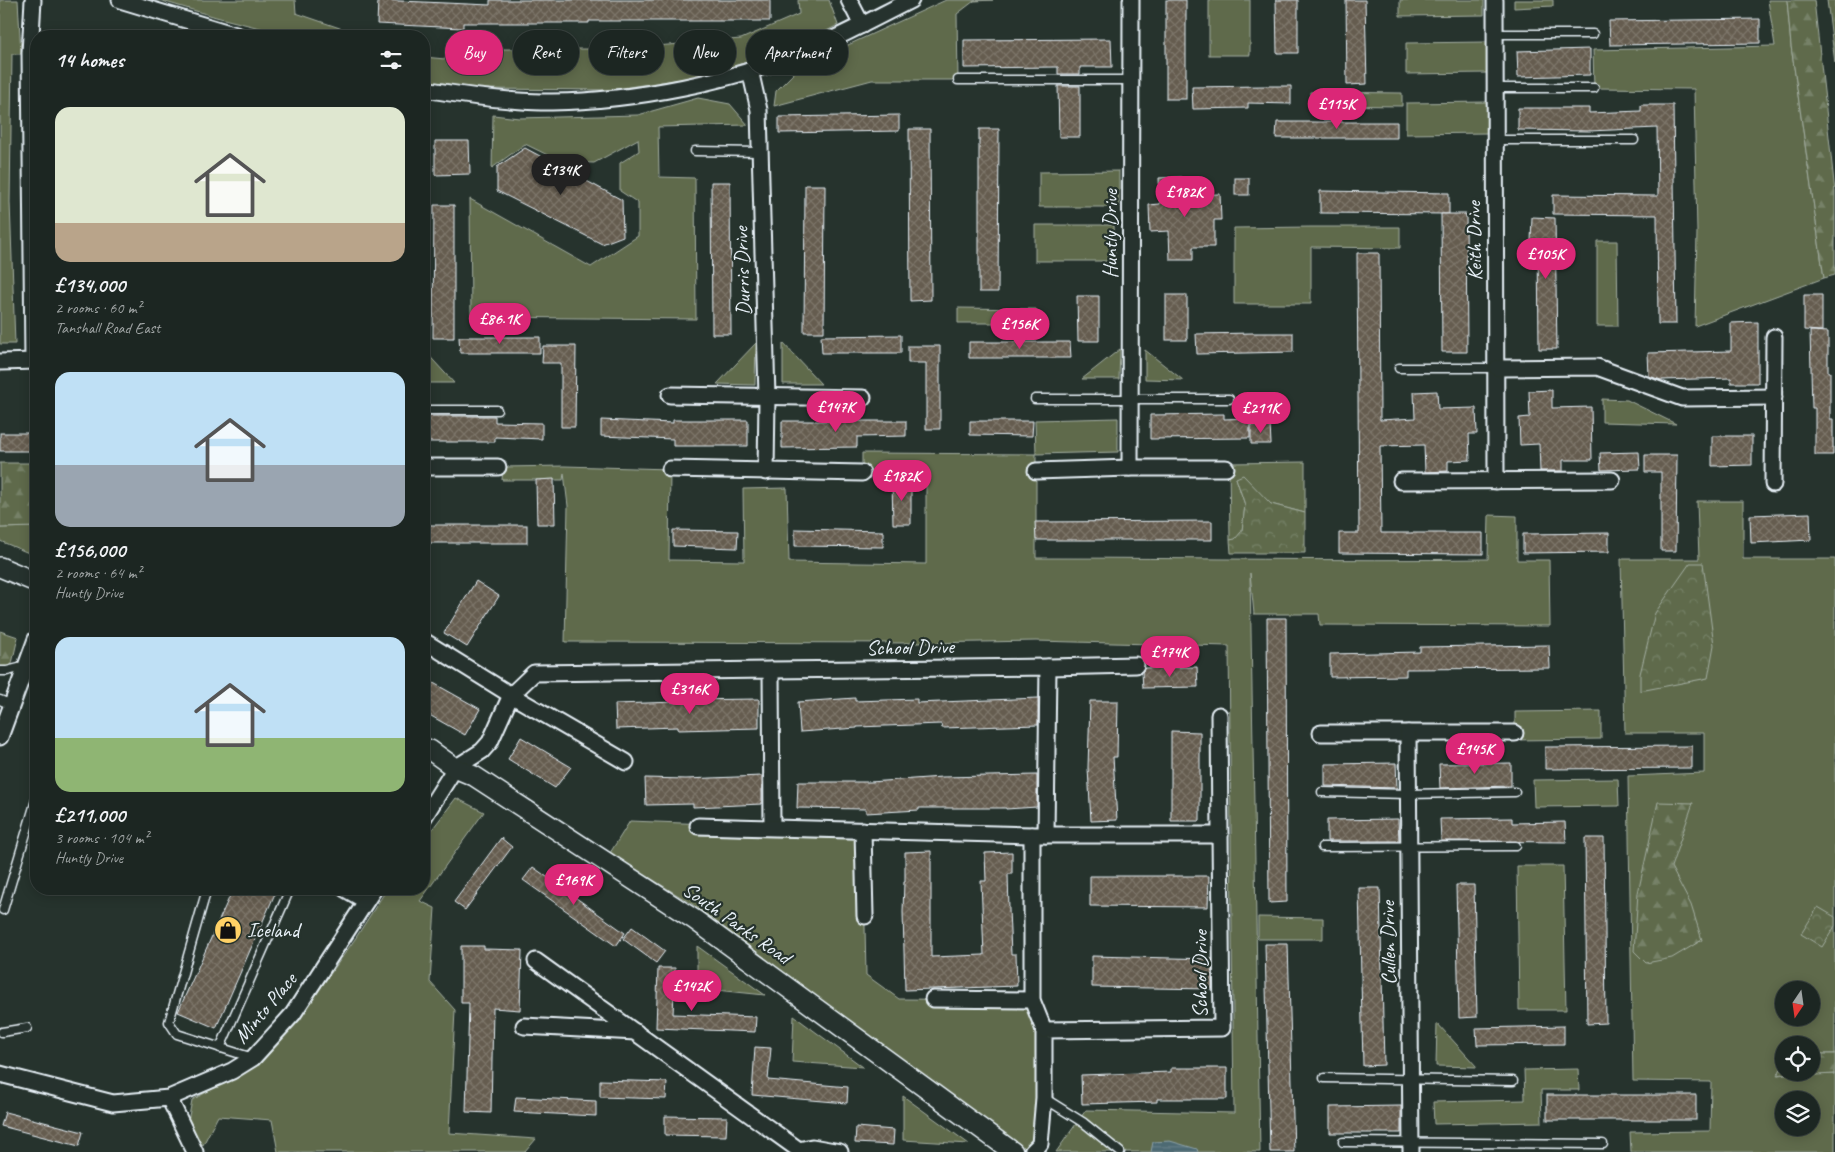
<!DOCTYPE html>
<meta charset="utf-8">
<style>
:root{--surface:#1c2622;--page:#29322f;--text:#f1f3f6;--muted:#a0a5a5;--line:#3a4340;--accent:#db2777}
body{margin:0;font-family:Caveat,sans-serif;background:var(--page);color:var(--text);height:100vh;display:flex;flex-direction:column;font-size:19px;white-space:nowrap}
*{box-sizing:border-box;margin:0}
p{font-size:16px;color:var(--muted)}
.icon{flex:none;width:28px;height:28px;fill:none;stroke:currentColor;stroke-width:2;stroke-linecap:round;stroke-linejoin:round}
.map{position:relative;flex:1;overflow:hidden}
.details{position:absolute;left:30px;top:30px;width:400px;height:865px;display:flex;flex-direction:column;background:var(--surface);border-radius:20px;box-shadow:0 2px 12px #0003,0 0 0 1px var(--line)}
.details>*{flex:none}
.top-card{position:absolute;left:445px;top:30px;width:475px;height:45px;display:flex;gap:10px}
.needle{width:32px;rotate:193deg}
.buttons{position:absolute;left:1775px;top:981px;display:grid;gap:10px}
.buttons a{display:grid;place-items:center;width:45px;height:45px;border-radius:50%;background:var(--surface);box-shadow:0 2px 12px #0003,0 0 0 1px var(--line);font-size:25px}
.price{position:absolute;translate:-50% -42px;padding:0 11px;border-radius:18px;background:var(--accent);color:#fff;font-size:16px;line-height:32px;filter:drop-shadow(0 1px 2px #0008)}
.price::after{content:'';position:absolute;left:50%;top:30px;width:15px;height:11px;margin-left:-8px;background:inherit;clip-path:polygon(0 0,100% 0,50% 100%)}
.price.current{background:#222;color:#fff}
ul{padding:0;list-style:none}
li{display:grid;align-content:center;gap:10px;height:265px;padding:0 25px}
li span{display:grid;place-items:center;height:155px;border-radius:15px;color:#555}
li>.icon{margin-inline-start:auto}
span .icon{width:90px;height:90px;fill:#fffc;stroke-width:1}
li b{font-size:21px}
h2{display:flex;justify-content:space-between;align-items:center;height:60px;padding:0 25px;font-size:21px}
.chip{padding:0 18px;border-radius:22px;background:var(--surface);box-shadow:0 2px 12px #0003,0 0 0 1px var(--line);font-size:18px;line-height:45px}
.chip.current{background:var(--accent);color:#fff}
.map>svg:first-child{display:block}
.green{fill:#5f6b4c;stroke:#a4aea2;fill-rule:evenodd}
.forest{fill:url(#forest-firs);stroke:#a4aea2}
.park{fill:url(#park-crowns);stroke:#a4aea2}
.water{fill:url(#water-rules);stroke:#8ba0a8}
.building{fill:url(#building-cross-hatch);stroke:#e8f1f8}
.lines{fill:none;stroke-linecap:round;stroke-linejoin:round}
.service-casing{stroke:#e8f1f8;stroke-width:11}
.minor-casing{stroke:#e8f1f8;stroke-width:19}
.tertiary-casing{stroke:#e8f1f8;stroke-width:22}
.service{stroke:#26332d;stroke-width:8}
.minor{stroke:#26332d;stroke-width:15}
.tertiary{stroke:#26332d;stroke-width:19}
.labels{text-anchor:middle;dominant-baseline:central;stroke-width:4.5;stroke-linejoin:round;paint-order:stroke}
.street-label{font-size:21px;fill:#e8f1f8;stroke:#26332d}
.poi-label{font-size:21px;fill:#e8f1f8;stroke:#26332d;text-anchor:start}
</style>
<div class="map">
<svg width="1835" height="1152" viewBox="0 0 1835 1152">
<defs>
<pattern id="forest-firs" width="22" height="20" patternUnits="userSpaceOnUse" patternTransform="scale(1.25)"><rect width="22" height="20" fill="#5f6b4c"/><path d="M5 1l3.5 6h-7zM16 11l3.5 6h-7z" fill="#768167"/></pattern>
<pattern id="park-crowns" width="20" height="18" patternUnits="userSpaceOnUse" patternTransform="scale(1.25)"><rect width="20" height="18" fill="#5f6b4c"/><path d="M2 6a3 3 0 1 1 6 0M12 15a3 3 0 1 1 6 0" fill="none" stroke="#768167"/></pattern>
<pattern id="water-rules" width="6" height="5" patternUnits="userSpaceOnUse" patternTransform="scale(1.25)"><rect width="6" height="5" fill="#4d6a73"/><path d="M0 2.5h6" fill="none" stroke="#678088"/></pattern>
<pattern id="building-cross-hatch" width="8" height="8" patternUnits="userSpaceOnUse" patternTransform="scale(1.25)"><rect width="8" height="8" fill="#655c4f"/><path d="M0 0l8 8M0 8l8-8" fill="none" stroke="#7b7469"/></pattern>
</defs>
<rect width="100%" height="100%" fill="#26332d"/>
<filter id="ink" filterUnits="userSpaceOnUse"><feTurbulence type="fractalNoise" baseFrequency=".02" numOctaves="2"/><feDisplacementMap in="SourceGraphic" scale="10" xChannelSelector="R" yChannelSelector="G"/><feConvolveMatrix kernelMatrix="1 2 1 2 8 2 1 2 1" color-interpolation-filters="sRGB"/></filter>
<g filter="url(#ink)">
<g class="green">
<polygon points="0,0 18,0 21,54 12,54 10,202 15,344 0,344"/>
<polygon points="159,0 295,0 296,13 363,36 292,36 216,17"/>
<polygon points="798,0 829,0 838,25 807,41 708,75 609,90 475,89 424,81 424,57 466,61 466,45 498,49 620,49 741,39 799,14"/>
<polygon points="946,0 993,0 974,1 957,14 958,80 872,80 774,106 776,91 800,67"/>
<rect x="1209" y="0" width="41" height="55"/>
<polygon points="1400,0 1484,0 1484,15 1400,16"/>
<polygon points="1514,0 1553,0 1553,6 1514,8"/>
<polygon points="1768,0 1787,0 1791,46 1824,278 1695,326 1697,232 1694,89 1594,88 1593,50 1775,46"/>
<polygon points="1488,42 1488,73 1406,74 1406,43"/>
<polygon points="1310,92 1402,93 1402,106 1310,105"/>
<polygon points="698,98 730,104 748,125 658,127 659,177 695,178 696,319 471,317 470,199 591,267 638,236 638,203 620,191 620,163 639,151 638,139 594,163 562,162 525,144 492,168 493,115 519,118 638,115"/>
<polygon points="1488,102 1488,133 1406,134 1406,103"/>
<polygon points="1119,171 1119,207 1039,207 1039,172"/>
<polygon points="1114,225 1115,261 1035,261 1035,225"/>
<polygon points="1311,227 1400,227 1400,248 1311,247 1311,304 1234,304 1234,228"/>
<polygon points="1597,241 1617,241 1618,326 1597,326"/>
<polygon points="958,308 1036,309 1036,323 958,323"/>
<polygon points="756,343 755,385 717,384"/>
<polygon points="783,343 821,384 783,384"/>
<polygon points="1120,349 1119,379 1082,379"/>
<polygon points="424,350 454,383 424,383"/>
<polygon points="1145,350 1183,380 1145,379"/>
<polygon points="1602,399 1627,400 1676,424 1602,422"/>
<path d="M 1118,418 L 1118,452 L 1036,454 L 1036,558 C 1187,558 1338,561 1488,559 L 1489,515 L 1517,516 L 1517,560 L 1549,560 L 1550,626 L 1320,625 L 1319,614 L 1254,614 L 1250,573 L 1260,1152 L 1056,1152 L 1086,1110 L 1234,1113 L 1229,646 L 1036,641 L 927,643 L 565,642 L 568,506 L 564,473 L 563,480 L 502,480 L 503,467 L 564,466 L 670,469 L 669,560 L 744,561 L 743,489 L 787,488 L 789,562 L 926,564 L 926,473 L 862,473 L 862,453 L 1036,454 L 1035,420 Z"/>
<polygon points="1305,462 1305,513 1271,504 1236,478 1245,505 1242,531 1235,540 1230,540 1229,463"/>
<path d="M 1697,501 L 1743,501 L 1743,559 L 1835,559 L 1835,1054 L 1811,1054 L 1811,1045 L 1784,1045 L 1784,1064 L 1778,1075 C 1796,1072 1816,1075 1835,1074 L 1835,1152 L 1631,1152 L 1630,1132 L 1710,1131 L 1711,1082 L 1633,1081 L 1628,776 L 1704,773 L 1704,733 L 1625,733 L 1621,559 L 1699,559 ZM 1784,990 L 1811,990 L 1811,1018 L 1784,1018 ZM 1784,1100 L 1811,1100 L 1811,1128 L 1784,1128 Z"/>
<polygon points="36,527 36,556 0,541 0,528"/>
<polygon points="1601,711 1601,739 1515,740 1515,712"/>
<polygon points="1618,779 1619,806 1534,807 1533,780"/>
<polygon points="456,798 484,812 420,901 435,908 430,982 455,1010 449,1133 536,1139 525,1152 278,1152 272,1120 218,1116 203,1145 187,1127 192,1100 227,1081 300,1017 355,939 387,889 424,889 424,840"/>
<polygon points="630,821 863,830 866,975 899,999 1032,1000 1044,1030 1040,1144 1027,1152 692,904 610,853"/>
<polygon points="1517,866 1563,866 1566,1010 1519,1010"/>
<polygon points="1258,917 1323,918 1323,939 1258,939"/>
<polygon points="697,946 765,995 697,988"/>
<polygon points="794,1016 863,1067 792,1062"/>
<polygon points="1437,1023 1477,1067 1436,1066"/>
<polygon points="1578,1069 1579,1090 1541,1090 1542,1122 1434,1124 1433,1102 1525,1100 1524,1070"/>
<polygon points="903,1096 969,1144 903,1140"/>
</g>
<g class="forest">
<polygon points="1787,0 1814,0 1835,192 1835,275 1824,278 1791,46"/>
<polygon points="1827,0 1835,0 1835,63"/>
<polygon points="0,463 36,463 36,527 0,528"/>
<polygon points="0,631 18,637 11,668 0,668"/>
<polygon points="1658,802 1693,803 1671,867 1691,905 1702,940 1672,958 1646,963 1634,951 1638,893"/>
<polygon points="1811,1054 1835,1054 1835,1074 1816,1075 1787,1073 1777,1075 1784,1064 1784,1072 1811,1072"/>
</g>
<g class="park">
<polygon points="1243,475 1271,504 1305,513 1305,553 1231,553 1230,540 1235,539 1242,531 1245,505 1236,478"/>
<polygon points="1690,563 1703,563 1714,645 1708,678 1640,691 1640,674 1655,613"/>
<polygon points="1818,907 1835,917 1835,926 1822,947 1801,934"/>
</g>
<polygon class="water" points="1170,1141 1197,1149 1198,1152 1151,1152 1153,1142"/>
<g class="building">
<polygon points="378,0 490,5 490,0 770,0 770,21 589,21 589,23 463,23 463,28 377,24"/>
<rect x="1166" y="0" width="20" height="99"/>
<polygon points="1276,0 1298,0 1298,53 1277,53"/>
<polygon points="1346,0 1365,0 1367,84 1347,85"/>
<polygon points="1760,19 1760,43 1610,45 1609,21"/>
<polygon points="1111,39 1112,67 1080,67 1080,74 1058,74 1058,67 964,68 964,40"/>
<polygon points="1590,49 1590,75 1518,77 1517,51"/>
<polygon points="1058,86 1080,86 1080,137 1059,137"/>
<polygon points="1263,86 1291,86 1291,104 1248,103 1248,108 1193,109 1192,87"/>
<polygon points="1641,105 1673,105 1676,324 1658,324 1657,215 1553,214 1553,195 1658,196 1657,128 1589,131 1518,130 1518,108 1589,108 1589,113 1641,111"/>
<polygon points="899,115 899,131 779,133 779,117"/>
<polygon points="1277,122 1397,122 1397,138 1276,138"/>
<polygon points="909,129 930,129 931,300 910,301"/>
<polygon points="979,129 999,129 998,292 979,292"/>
<polygon points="435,141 469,141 470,174 435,175"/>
<polygon points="525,148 622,200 623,236 602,244 497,191 497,167"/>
<polygon points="1182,177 1182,195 1220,194 1221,220 1214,220 1214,247 1193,247 1193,260 1170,260 1169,231 1150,232 1149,205 1160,204 1159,178"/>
<rect x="1235" y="178" width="14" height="17"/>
<polygon points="711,182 730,182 731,334 712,334"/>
<polygon points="805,185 825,185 824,332 804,332"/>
<polygon points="1320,191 1449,193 1449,214 1320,213"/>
<polygon points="434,205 454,205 454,338 433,338"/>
<polygon points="1441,214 1466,214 1467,352 1442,352"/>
<polygon points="1532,217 1555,218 1557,349 1539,349 1538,241 1531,241"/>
<polygon points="1357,253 1379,253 1380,420 1415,418 1414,392 1437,391 1438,409 1476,408 1477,434 1469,434 1470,460 1448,461 1448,471 1425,472 1424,445 1380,446 1381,533 1483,533 1483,554 1339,553 1339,533 1359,533"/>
<rect x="1166" y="295" width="21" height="45"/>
<polygon points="1804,295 1822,295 1822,331 1804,330"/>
<polygon points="1077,296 1099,296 1099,341 1078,341"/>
<polygon points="1758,322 1758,383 1731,383 1731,378 1661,380 1649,376 1648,353 1731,351 1731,323"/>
<polygon points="1810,331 1828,332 1828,372 1830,372 1830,419 1833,419 1833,455 1815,455 1815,408 1812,408"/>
<polygon points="1253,333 1293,333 1293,352 1197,354 1196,334"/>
<polygon points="901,335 901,353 822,353 821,336"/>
<polygon points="459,337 540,337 540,353 460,353"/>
<polygon points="969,342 1070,342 1071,358 969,358"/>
<polygon points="543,346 576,346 575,427 561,427 561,363 542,363"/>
<polygon points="908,346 940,346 940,429 926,429 926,363 908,363"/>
<polygon points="1552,390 1552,408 1591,407 1592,460 1563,460 1563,471 1540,471 1539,444 1520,445 1519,418 1530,417 1529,391"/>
<polygon points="1224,414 1224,419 1250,418 1250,438 1150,439 1150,415"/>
<polygon points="424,416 495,416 495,422 542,423 542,439 495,437 495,442 424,442"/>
<polygon points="601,420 673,423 673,420 748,420 748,446 673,446 673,439 601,436"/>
<polygon points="782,421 906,421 906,436 857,437 857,447 782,448"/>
<polygon points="970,421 1033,421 1032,436 970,435"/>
<polygon points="1270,424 1271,444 1251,444 1251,425"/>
<rect x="0" y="433" width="36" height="18"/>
<polygon points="1712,436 1752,436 1752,465 1712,466"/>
<polygon points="1639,452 1640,469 1601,470 1600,453"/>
<polygon points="1645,455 1677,455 1676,551 1661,551 1661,472 1645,472"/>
<polygon points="554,479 555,524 537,524 536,480"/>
<polygon points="892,481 911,481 911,524 893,524"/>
<polygon points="1810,513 1811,540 1751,543 1750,515"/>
<polygon points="1212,521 1212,540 1036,540 1035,522"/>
<rect x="424" y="525" width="103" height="18"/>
<polygon points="795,529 883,531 883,547 795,546"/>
<polygon points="673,530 738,531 737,548 673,546"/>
<polygon points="1609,533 1609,552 1523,553 1523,534"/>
<polygon points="476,581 499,596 467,647 444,633"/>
<polygon points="1267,618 1286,618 1287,902 1269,903"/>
<polygon points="1549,645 1550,668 1406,669 1406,676 1330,677 1330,654 1420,652 1420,647"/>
<polygon points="1197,667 1198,687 1143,688 1142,672 1145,668"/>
<polygon points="428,680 480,709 465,735 424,712 424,688"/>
<polygon points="855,698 855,701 917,699 917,703 1038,698 1038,725 942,728 941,724 857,727 857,728 800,732 798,702"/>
<polygon points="759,699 759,728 678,730 678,727 616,729 615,704 678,702 678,700"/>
<polygon points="1090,701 1118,701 1117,757 1113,757 1117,820 1091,821 1088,768"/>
<polygon points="1171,731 1200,732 1200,821 1171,821"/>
<polygon points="521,737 571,767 555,788 508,759"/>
<polygon points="1692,746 1692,768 1545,769 1545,747"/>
<polygon points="1396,763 1397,788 1325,786 1325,764"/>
<polygon points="1511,763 1511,786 1440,788 1439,764"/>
<polygon points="1037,775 1037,807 1006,809 1006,808 919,808 919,810 866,813 866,809 797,808 798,782 870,782 942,777"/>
<polygon points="762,776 762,804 693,807 693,804 646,805 645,778 686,779"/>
<polygon points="1512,818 1512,823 1565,822 1566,842 1441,841 1440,819"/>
<polygon points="1398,819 1399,841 1327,841 1327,820"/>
<polygon points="501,838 512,847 465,910 454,902"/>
<polygon points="1585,838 1604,838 1606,1023 1587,1024"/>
<polygon points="931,851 931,957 984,955 981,881 986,881 985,853 1012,852 1012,874 1008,874 1009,910 1011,954 1016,954 1017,986 905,990 903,912 904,882 905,882 905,852"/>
<polygon points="533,867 625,933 616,946 523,880"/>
<polygon points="1090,876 1209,876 1208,907 1090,906"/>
<polygon points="1456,885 1474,885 1477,1017 1459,1018"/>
<polygon points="1359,888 1380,888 1384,1065 1363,1066"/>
<polygon points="233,889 277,889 216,1028 178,1012"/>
<polygon points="632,927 665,951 656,963 623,939"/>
<polygon points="1265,944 1288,944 1294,1152 1270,1152"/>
<polygon points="461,946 484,946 484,949 522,950 520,1010 493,1008 491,1113 466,1112 469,1003 461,1003"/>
<polygon points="1092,956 1212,959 1212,989 1092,987"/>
<polygon points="658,968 675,968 673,1014 756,1017 755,1032 656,1028"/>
<polygon points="1564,1026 1564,1044 1477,1045 1476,1028"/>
<polygon points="755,1047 771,1048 768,1080 848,1087 847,1103 752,1095"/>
<polygon points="1171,1068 1227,1068 1227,1099 1157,1099 1157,1102 1082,1104 1081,1075 1171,1072"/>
<polygon points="600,1080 667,1082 666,1099 600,1097"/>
<rect x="1547" y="1095" width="149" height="25"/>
<polygon points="516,1097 596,1101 596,1116 514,1112"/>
<polygon points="1401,1106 1401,1133 1330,1133 1330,1107"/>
<polygon points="5,1112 83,1132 79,1146 1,1126"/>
<polygon points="665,1116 727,1117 726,1136 665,1135"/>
<polygon points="856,1127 894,1130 893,1145 855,1143"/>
</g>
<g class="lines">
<g class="service-casing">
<g id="service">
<polyline points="1495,34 1593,34"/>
<polyline points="958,80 1131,80"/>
<polyline points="1495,88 1594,88"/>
<polyline points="1494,140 1634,140"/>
<polyline points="695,151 760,152"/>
<polyline points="1399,368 1497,368"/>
<polyline points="1035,399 1229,399"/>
<polyline points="424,410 497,410"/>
<polyline points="0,671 7,671 27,666"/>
<polyline points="0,700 12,705"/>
<polyline points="1322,792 1408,794 1515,792"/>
<polyline points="1322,847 1516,846"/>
<polyline points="207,889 169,1022 177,1034 253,1058"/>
<polyline points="3,910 36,800"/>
<polyline points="2,1032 27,1028"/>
<polyline points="220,1048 290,889"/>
<polyline points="1324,1078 1513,1081"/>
<polyline points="1044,1098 1084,1123 1120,1152"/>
<polyline points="1343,1142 1603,1144"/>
</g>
</g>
<g class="minor-casing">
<g id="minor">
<polyline points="120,0 239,36"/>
<polyline points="849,0 862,25"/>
<polyline points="1495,0 1496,481"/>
<polyline points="750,70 759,110 767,397 766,472"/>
<path d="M 424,89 C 466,96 510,102 552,102 C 633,101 735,81 809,50 C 844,35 877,17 911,0"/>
<polyline points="33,361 30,53 33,0"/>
<polyline points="0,362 36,361"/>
<polyline points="1497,368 1597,367 1682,398 1774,397"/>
<polyline points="670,395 863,398"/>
<polyline points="424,467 498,467"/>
<polyline points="1130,468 1131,0"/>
<polyline points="670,469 862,473"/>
<polyline points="1036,471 1130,468 1226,468"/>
<polyline points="1401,481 1612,480"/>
<polyline points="1773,484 1774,337"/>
<polyline points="424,641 511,695 626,762"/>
<polyline points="1048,667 1136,665"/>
<polyline points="771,670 1048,667 1046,835"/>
<polyline points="1219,715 1220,835"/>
<polyline points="1321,733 1515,733"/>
<polyline points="1408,733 1411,1152"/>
<polyline points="0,737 36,639"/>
<polyline points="424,817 455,768 482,751 490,742 511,695 534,673 771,670 772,827"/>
<polyline points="698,826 1032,835 1220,835 1222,1028 1044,1030 1044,1098 1040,1144 1032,1152"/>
<polyline points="863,830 865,916"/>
<polyline points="1032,835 1032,1000 1044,1030"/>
<polyline points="345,889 366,901"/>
<polyline points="536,961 799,1150 812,1147 840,1152"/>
<polyline points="933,999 1032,1000"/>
<polyline points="524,1026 636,1032"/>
<polyline points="0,1074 113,1103 169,1098 232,1071 253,1058 293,1014 374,889"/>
<polyline points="169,1098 195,1152"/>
</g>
</g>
<g class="tertiary-casing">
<g id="tertiary">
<polyline points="0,567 36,582"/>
<polyline points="424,748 430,750 455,768 474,776 695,920 1013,1152"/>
</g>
</g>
<use href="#service" class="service"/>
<use href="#minor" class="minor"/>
<use href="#tertiary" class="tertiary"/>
</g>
</g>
<defs>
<g id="shop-disc" transform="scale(1.4375)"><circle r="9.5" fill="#ffd166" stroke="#26332d"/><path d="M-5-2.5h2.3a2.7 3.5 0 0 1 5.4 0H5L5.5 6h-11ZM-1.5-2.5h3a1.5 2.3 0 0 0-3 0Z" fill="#111"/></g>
</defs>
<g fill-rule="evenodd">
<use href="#shop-disc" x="228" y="930"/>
</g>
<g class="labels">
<g class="street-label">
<text transform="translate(1110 234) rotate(-90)">Huntly Drive</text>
<text transform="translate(1474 241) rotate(-91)">Keith Drive</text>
<text transform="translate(742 271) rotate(-92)">Durris Drive</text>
<text transform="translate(910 647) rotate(-1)">School Drive</text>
<text transform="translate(737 923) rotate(35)">South Parks Road</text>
<text transform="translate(1388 943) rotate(-91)">Cullen Drive</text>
<text transform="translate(1200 974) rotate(-90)">School Drive</text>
<text transform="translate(265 1008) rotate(-50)">Minto Place</text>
</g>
<g class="poi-label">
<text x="247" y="930">Iceland</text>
</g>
</g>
</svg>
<div class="buttons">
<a><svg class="needle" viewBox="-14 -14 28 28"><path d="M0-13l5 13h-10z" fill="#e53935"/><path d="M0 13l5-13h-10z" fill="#a0a5a5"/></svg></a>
<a><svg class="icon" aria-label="locate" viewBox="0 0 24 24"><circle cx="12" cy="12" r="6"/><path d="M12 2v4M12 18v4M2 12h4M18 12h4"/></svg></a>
<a><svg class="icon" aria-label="layers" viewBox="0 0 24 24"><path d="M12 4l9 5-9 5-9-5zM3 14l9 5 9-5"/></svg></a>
</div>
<b class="price" style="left:1337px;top:130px">£115K</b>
<b class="price current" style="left:561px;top:196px">£134K</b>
<b class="price" style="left:1185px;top:218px">£182K</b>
<b class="price" style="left:1546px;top:280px">£105K</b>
<b class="price" style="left:500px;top:345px">£86.1K</b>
<b class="price" style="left:1020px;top:350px">£156K</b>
<b class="price" style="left:836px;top:433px">£147K</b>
<b class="price" style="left:1261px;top:434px">£211K</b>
<b class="price" style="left:902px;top:502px">£182K</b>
<b class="price" style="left:1170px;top:678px">£174K</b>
<b class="price" style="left:690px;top:715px">£316K</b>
<b class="price" style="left:1475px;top:775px">£145K</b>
<b class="price" style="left:574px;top:906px">£169K</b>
<b class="price" style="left:692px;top:1012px">£142K</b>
<div class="top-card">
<a class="chip current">Buy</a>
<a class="chip">Rent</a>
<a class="chip">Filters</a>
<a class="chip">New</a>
<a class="chip">Apartment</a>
</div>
<section class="details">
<h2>14 homes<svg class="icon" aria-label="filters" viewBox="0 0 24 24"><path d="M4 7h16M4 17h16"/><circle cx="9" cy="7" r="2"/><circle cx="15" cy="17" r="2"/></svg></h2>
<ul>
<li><span style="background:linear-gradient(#dfe7d0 75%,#b9a48a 0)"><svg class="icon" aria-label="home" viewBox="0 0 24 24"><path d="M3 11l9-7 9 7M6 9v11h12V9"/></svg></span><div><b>£134,000</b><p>2 rooms · 60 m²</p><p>Tanshall Road East</p></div></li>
<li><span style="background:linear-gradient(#bfe0f5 60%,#9aa5b1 0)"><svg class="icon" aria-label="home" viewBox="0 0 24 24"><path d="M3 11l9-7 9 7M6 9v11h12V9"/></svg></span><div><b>£156,000</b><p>2 rooms · 64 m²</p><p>Huntly Drive</p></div></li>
<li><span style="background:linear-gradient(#bfe0f5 65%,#8fb573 0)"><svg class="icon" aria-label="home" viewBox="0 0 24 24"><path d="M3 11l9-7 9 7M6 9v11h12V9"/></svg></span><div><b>£211,000</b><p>3 rooms · 104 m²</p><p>Huntly Drive</p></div></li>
</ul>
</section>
</div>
